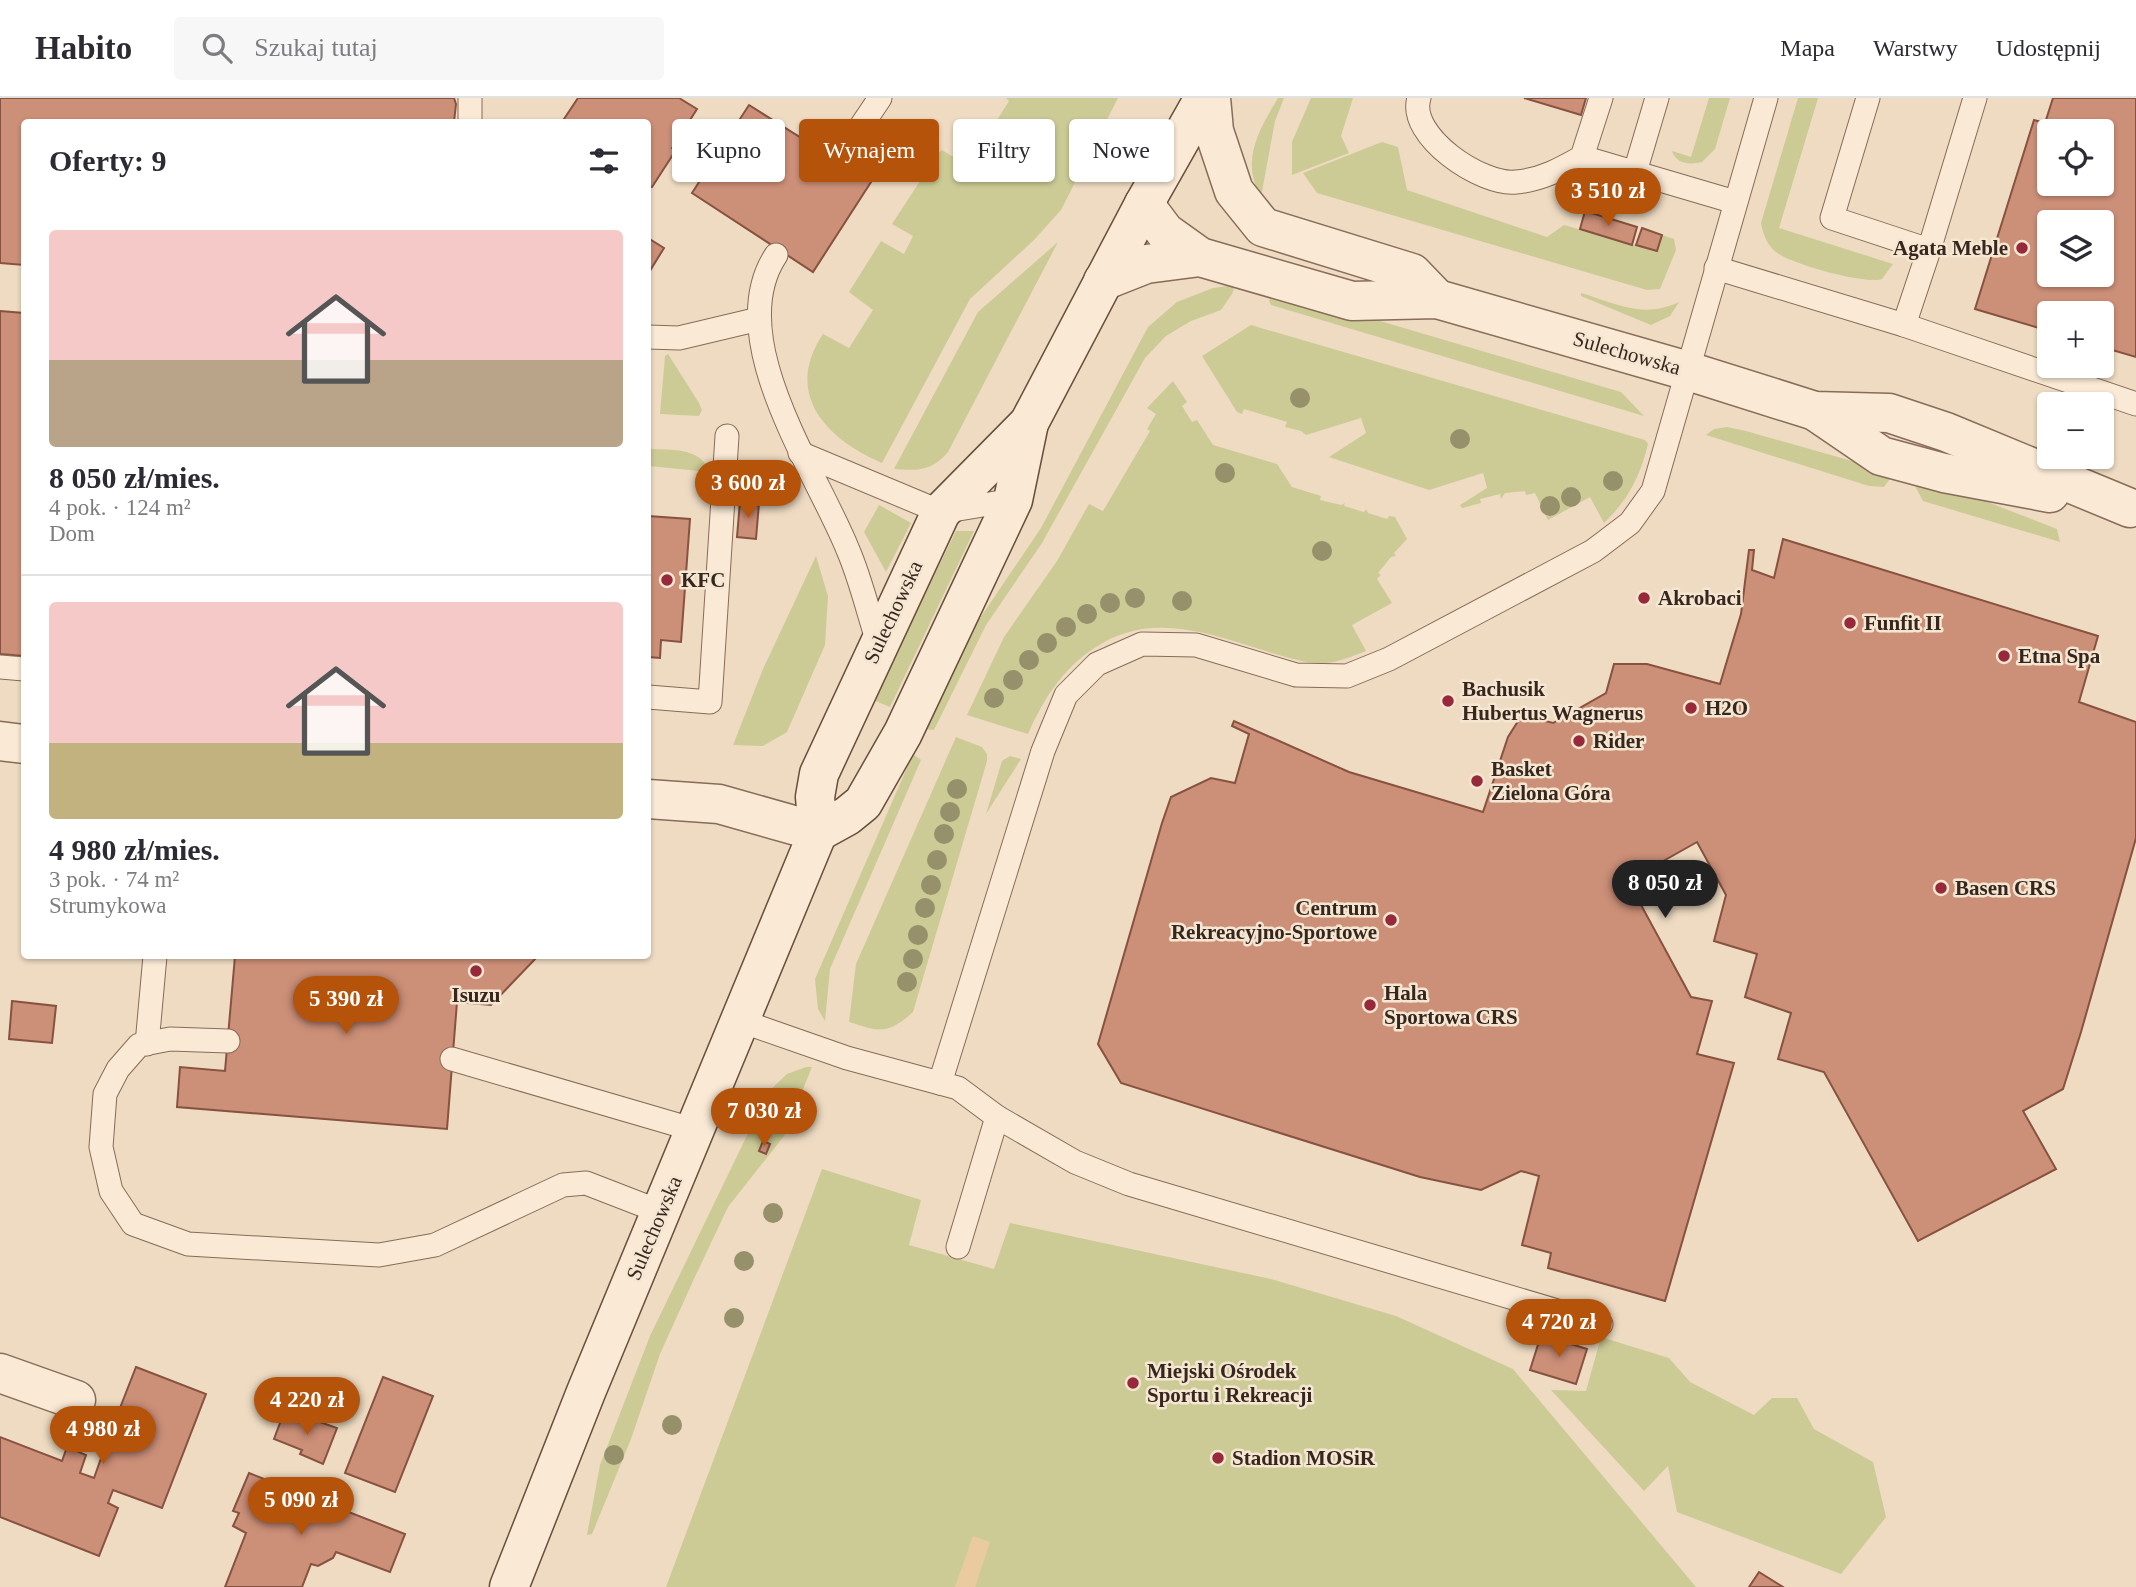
<!DOCTYPE html>
<html lang="pl">
<meta charset="utf-8">
<style>
:root{--surface:#fff;--page:#f7f7f7;--text:#2b2b33;--muted:#7c7c81;--line:#e1e1e2;--accent:#b45309}
body{margin:0;font-family:"Times New Roman",serif;background:var(--page);color:var(--text);height:100vh;display:flex;flex-direction:column;font-size:26px;white-space:nowrap}
*{box-sizing:border-box;margin:0}
p{font-size:23px;color:var(--muted)}
.icon{flex:none;width:38px;height:38px;fill:none;stroke:currentColor;stroke-width:2;stroke-linecap:round;stroke-linejoin:round}
.map{position:relative;flex:1;overflow:hidden}
.drawer{position:absolute;left:21px;top:21px;width:630px;height:840px;display:flex;flex-direction:column;background:var(--surface);border-radius:7px;box-shadow:0 2px 5px #0004}
.drawer>*{flex:none}
.top-card{position:absolute;left:672px;top:21px;width:665px;height:63px;display:flex;gap:14px}
.tools{position:absolute;left:2037px;top:21px;display:grid;gap:14px}
.tools a{display:grid;place-items:center;width:77px;height:77px;border-radius:7px;background:var(--surface);box-shadow:0 2px 5px #0004;font-size:35px}
.price{position:absolute;translate:-50% -60px;padding:0 16px;border-radius:24px;background:var(--accent);color:#fff;font-size:23px;line-height:46px;filter:drop-shadow(0 2px 4px #0008)}
.price::after{content:'';position:absolute;left:50%;top:42px;width:21px;height:16px;margin-left:-10px;background:inherit;clip-path:polygon(0 0,100% 0,50% 100%)}
.price.selected{background:#222;color:#fff}
ul{padding:0;list-style:none}
li{display:grid;align-content:center;gap:14px;height:371px;padding:0 28px}
li+li{border-top:2px solid var(--line)}
li span{display:grid;place-items:center;height:217px;border-radius:7px;color:#555}
li>.icon{margin-inline-start:auto}
span .icon{width:126px;height:126px;fill:#fffc;stroke-width:1}
li b{font-size:30px}
h2{display:flex;justify-content:space-between;align-items:center;height:84px;padding:0 28px;font-size:30px}
.chip{padding:0 24px;border-radius:7px;background:var(--surface);box-shadow:0 2px 5px #0004;font-size:24px;line-height:63px}
.chip.selected{background:var(--accent);color:#fff}
header{display:flex;align-items:center;gap:42px;box-sizing:border-box;height:98px;padding:0 35px;background:var(--surface);border-bottom:2px solid var(--line)}
header strong{font-size:33px}
nav{display:flex;gap:38px;margin-inline-start:auto;font-size:24px}
.search{width:490px;height:63px;background:var(--page);display:flex;align-items:center;gap:18px;box-sizing:border-box;padding:0 24px;border-radius:7px;color:var(--muted);font-size:26px}
.map>svg:first-child{display:block}
.green{fill:#cccb96}
.sand{fill:#eacb9f}
.building{fill:#cc8f78;stroke:#87523f;stroke-width:2;fill-rule:evenodd}
.lines{fill:none;stroke-linecap:round;stroke-linejoin:round}
.lane-casing{stroke:#886b59;stroke-width:25}
.street-casing{stroke:#886b59;stroke-width:41}
.secondary-casing{stroke:#694d3d;stroke-width:41}
.lane{stroke:#f9e9d5;stroke-width:23}
.street{stroke:#f9e9d5;stroke-width:38}
.secondary{stroke:#f9e9d5;stroke-width:38}
.tree{fill:#97916b}
.poi-dot{fill:#962a3a;stroke:#f5e6d2;stroke-width:2.5}
.labels{text-anchor:middle;dominant-baseline:central;stroke-width:5;stroke-linejoin:round;paint-order:stroke}
.poi-label{font-size:21px;font-weight:bold;fill:#37261e;stroke:#f5e6d2;text-anchor:start}
.street-label{font-size:21px;fill:#37261e;stroke:#f5e6d2}
</style>
<header>
<strong>Habito</strong>
<div class="search"><svg class="icon" aria-label="search" viewBox="0 0 24 24"><circle cx="10" cy="10" r="6"/><path d="M15 15l6 6"/></svg>Szukaj tutaj</div>
<nav><a>Mapa</a><a>Warstwy</a><a>Udostępnij</a></nav>
</header>
<div class="map">
<svg width="2136" height="1489" viewBox="0 0 2136 1489">
<rect width="100%" height="100%" fill="#eedbc2"/>
<g class="green">
<path d="M 1006,0 L 1118,0 L 1061,112 L 1034,142 L 970,201 L 882,365 C 826,341 783,296 823,236 L 849,250 L 873,212 L 849,194 L 881,143 L 904,156 L 913,138 L 892,126 L 939,54 L 942,52 L 968,68 L 1009,3 Z"/>
<path d="M 1278,0 L 1284,0 L 1275,23 L 1261,99 C 1240,62 1259,32 1278,0 Z"/>
<polygon points="1311,0 1353,0 1341,38 1349,55 1292,77 1292,44"/>
<path d="M 1709,0 L 1730,0 L 1715,51 L 1702,64 C 1690,67 1676,66 1672,53 L 1691,59 Z"/>
<path d="M 1798,0 L 1818,0 L 1779,130 L 1893,166 L 1882,181 C 1867,187 1790,166 1776,154 C 1767,147 1763,136 1761,125 Z"/>
<polygon points="1382,44 1398,49 1407,92 1547,139 1564,127 1656,153 1662,137 1674,141 1676,152 1660,191 1647,192 1317,95 1303,75"/>
<path d="M 1058,144 L 948,354 C 932,373 918,373 894,371 L 978,214 Z"/>
<polygon points="1235,187 1232,196 1221,212 1191,223 1166,238 1145,260 1042,445 986,527 934,632 925,631 972,532 1041,430 1148,229 1177,204 1213,190"/>
<polygon points="1275,192 1621,294 1644,318 1271,207 1269,203"/>
<path d="M 1581,195 C 1617,206 1643,221 1679,204 L 1670,218 L 1651,227 L 1581,198 Z"/>
<path d="M 1251,227 L 1645,342 L 1648,346 C 1640,379 1628,402 1604,425 L 1590,399 L 1548,422 L 1535,395 L 1526,397 L 1525,393 L 1505,395 L 1501,401 L 1500,396 L 1480,401 L 1481,405 L 1462,410 L 1460,407 L 1487,390 L 1483,375 L 1429,392 L 1329,359 L 1366,335 L 1361,320 L 1306,337 L 1301,333 L 1285,329 L 1287,324 L 1244,311 L 1242,316 L 1237,314 L 1202,258 Z"/>
<polygon points="668,256 699,305 702,312 699,318 660,316 665,258"/>
<path d="M 1173,283 L 1187,304 L 1182,308 L 1192,324 L 1197,322 L 1213,347 L 1277,366 L 1292,389 L 1321,398 L 1320,402 L 1341,407 L 1345,405 L 1344,408 L 1364,414 L 1366,411 L 1368,415 L 1387,421 L 1389,418 L 1395,419 L 1407,441 L 1394,455 L 1396,458 L 1391,459 L 1378,475 L 1381,477 L 1377,481 L 1392,505 L 1352,527 L 1366,553 C 1353,558 1339,564 1325,565 C 1308,566 1289,560 1272,555 C 1216,538 1156,513 1101,546 C 1065,567 1045,598 1028,636 L 967,617 L 1004,539 L 1057,463 L 1089,406 L 1103,413 L 1150,333 L 1147,331 L 1156,316 L 1147,310 Z"/>
<polygon points="1727,329 1746,333 1894,375 1884,389 1869,388 1706,337 1714,331"/>
<path d="M 651,351 C 679,352 709,350 712,386 L 699,386 L 699,373 L 649,368 Z"/>
<polygon points="1918,377 2057,431 2060,444 1923,403 1916,390"/>
<polygon points="879,407 911,425 886,474 864,434"/>
<polygon points="956,433 974,433 890,609 873,602"/>
<polygon points="816,458 828,498 825,547 787,634 763,648 733,647 763,571"/>
<path d="M 956,639 L 982,649 L 987,656 L 987,663 L 913,914 C 887,937 880,934 849,924 L 856,866 Z"/>
<polygon points="913,656 921,662 830,871 825,923 818,911 815,881"/>
<polygon points="1010,658 1021,661 986,716 1002,663"/>
<polygon points="806,969 812,969 784,1038 728,1109 693,1183 660,1256 631,1341 592,1436 587,1437 600,1367 650,1238 768,994 787,976"/>
<polygon points="822,1071 921,1102 909,1147 994,1171 1010,1125 1271,1181 1396,1218 1513,1271 1696,1489 666,1489"/>
<polygon points="1601,1239 1669,1260 1690,1284 1754,1317 1772,1300 1797,1300 1814,1331 1873,1364 1886,1419 1841,1476 1677,1414 1668,1368 1644,1393 1551,1292 1586,1293"/>
</g>
<polygon class="sand" points="973,1438 990,1444 975,1489 955,1489"/>
<g class="building">
<polygon points="0,0 454,0 456,6 454,24 24,24 24,167 0,165"/>
<polygon points="578,0 679,0 697,11 672,50 676,52 652,89 648,89 648,24 562,24"/>
<polygon points="1524,0 1586,0 1581,17"/>
<path d="M 2053,0 L 2136,0 L 2136,259 L 2102,249 L 2102,215 L 2049,215 L 2049,233 L 1975,211 L 2034,22 L 2045,25 ZM 2049,33 L 2102,33 L 2102,86 L 2049,86 ZM 2049,124 L 2102,124 L 2102,177 L 2049,177 Z"/>
<polygon points="749,7 871,84 813,174 692,95"/>
<polygon points="1585,113 1637,129 1632,147 1580,131"/>
<polygon points="1642,130 1662,137 1657,153 1636,147"/>
<polygon points="648,140 664,150 648,176"/>
<polygon points="0,213 24,215 24,558 0,556"/>
<polygon points="740,403 759,405 756,441 737,439"/>
<polygon points="648,418 690,421 681,544 661,542 660,560 648,559"/>
<polygon points="1783,441 2098,538 2079,604 2136,624 2136,740 2081,934 2063,991 2023,1013 2056,1071 1918,1143 1824,974 1778,961 1791,915 1745,899 1757,856 1714,843 1726,797 1697,744 1628,783 1691,899 1712,903 1697,956 1734,965 1665,1203 1548,1170 1551,1155 1522,1147 1539,1078 1521,1073 1481,1092 1420,1079 1121,985 1098,946 1162,725 1171,699 1211,680 1235,685 1249,636 1232,628 1234,623 1349,674 1483,714 1508,639 1522,617 1553,625 1606,595 1614,566 1647,566 1720,586 1741,516 1749,452 1754,452 1752,472 1774,480"/>
<polygon points="235,858 538,858 491,907 457,904 447,1031 177,1009 180,969 225,973"/>
<polygon points="12,903 56,908 52,945 9,941"/>
<polygon points="763,1043 770,1046 766,1056 759,1053"/>
<polygon points="1541,1237 1587,1251 1576,1286 1530,1272"/>
<polygon points="136,1269 206,1296 162,1410 113,1392 108,1405 118,1410 99,1458 0,1419 0,1339 62,1363 67,1349 86,1357 80,1375 94,1380 110,1335 97,1330 105,1310 118,1315"/>
<polygon points="383,1279 433,1298 395,1394 345,1375"/>
<polygon points="283,1317 311,1328 314,1322 337,1330 323,1366 300,1356 302,1352 274,1341"/>
<polygon points="249,1375 405,1436 390,1474 336,1454 333,1460 318,1468 311,1466 302,1489 225,1489 246,1435 233,1428 239,1415 233,1413"/>
<polygon points="1759,1474 1783,1489 1749,1489"/>
</g>
<g class="lines">
<g class="lane-casing">
<g id="lane">
<path d="M 1419,0 C 1407,38 1482,88 1516,84 C 1541,82 1561,71 1582,59 L 1601,0"/>
<polyline points="1868,0 1832,120 1929,152 1975,0"/>
<polyline points="470,24 470,0"/>
<polyline points="1582,59 1735,104"/>
<polyline points="837,64 880,0"/>
<polyline points="1635,74 1657,0"/>
<path d="M 776,157 C 721,240 817,374 848,452 C 861,482 868,514 878,544"/>
<polyline points="1716,170 1904,227 2136,306"/>
<polyline points="1904,227 1929,152"/>
<polyline points="648,239 679,240 759,221"/>
<polyline points="800,355 941,414 1013,402"/>
<polyline points="0,569 24,571"/>
<polyline points="648,599 710,604 727,338"/>
<polyline points="741,923 847,960 958,990 997,1019 1075,1064 1129,1086 1601,1226"/>
<polyline points="228,943 170,941 139,947 118,971 105,996 101,1049 111,1093 133,1126 188,1146 379,1157 435,1147 563,1087 586,1085 661,1114"/>
<polyline points="147,946 155,858"/>
<polyline points="452,961 695,1032"/>
<polyline points="940,985 1043,653 1066,597 1097,566 1142,546 1196,547 1296,577 1347,578 1389,561 1593,453 1630,425 1653,393 1766,0"/>
<polyline points="958,1149 997,1019"/>
</g>
</g>
<g class="street-casing">
<g id="street">
<polyline points="1211,0 1214,33 1234,93 1263,129 1412,175 1437,201"/>
<polyline points="1144,106 1165,134 1200,159 1352,203 1437,201 1688,273 1815,313 1889,315 1946,334 2130,410"/>
<polyline points="1103,183 1146,166 1200,159"/>
<polyline points="1815,313 1881,358 1944,375 2050,395"/>
<polyline points="0,643 24,646"/>
<polyline points="648,701 719,706 818,734"/>
<polyline points="0,1275 76,1302"/>
</g>
</g>
<g class="secondary-casing">
<g id="secondary">
<polyline points="818,734 847,718 863,705 903,635 1013,402 1029,325 1144,106 1204,0"/>
<polyline points="509,1489 586,1294 818,734 815,699 819,676 941,414 1029,325"/>
</g>
</g>
<use href="#lane" class="lane"/>
<use href="#street" class="street"/>
<use href="#secondary" class="secondary"/>
</g>
<g class="tree">
<circle cx="1300" cy="300" r="10"/>
<circle cx="1460" cy="341" r="10"/>
<circle cx="1225" cy="375" r="10"/>
<circle cx="1613" cy="383" r="10"/>
<circle cx="1571" cy="399" r="10"/>
<circle cx="1550" cy="408" r="10"/>
<circle cx="1322" cy="453" r="10"/>
<circle cx="1135" cy="500" r="10"/>
<circle cx="1182" cy="503" r="10"/>
<circle cx="1110" cy="505" r="10"/>
<circle cx="1087" cy="516" r="10"/>
<circle cx="1066" cy="529" r="10"/>
<circle cx="1047" cy="545" r="10"/>
<circle cx="1029" cy="562" r="10"/>
<circle cx="1013" cy="582" r="10"/>
<circle cx="994" cy="600" r="10"/>
<circle cx="957" cy="691" r="10"/>
<circle cx="950" cy="714" r="10"/>
<circle cx="944" cy="736" r="10"/>
<circle cx="937" cy="762" r="10"/>
<circle cx="931" cy="787" r="10"/>
<circle cx="925" cy="810" r="10"/>
<circle cx="918" cy="837" r="10"/>
<circle cx="913" cy="861" r="10"/>
<circle cx="907" cy="884" r="10"/>
<circle cx="773" cy="1115" r="10"/>
<circle cx="744" cy="1163" r="10"/>
<circle cx="734" cy="1220" r="10"/>
<circle cx="672" cy="1327" r="10"/>
<circle cx="614" cy="1357" r="10"/>
</g>
<g class="poi-dot">
<circle cx="2022" cy="150" r="7"/>
<circle cx="667" cy="482" r="7"/>
<circle cx="1644" cy="500" r="7"/>
<circle cx="1850" cy="525" r="7"/>
<circle cx="2004" cy="558" r="7"/>
<circle cx="1448" cy="603" r="7"/>
<circle cx="1691" cy="610" r="7"/>
<circle cx="1579" cy="643" r="7"/>
<circle cx="1477" cy="683" r="7"/>
<circle cx="1941" cy="790" r="7"/>
<circle cx="1391" cy="822" r="7"/>
<circle cx="476" cy="873" r="7"/>
<circle cx="1370" cy="907" r="7"/>
<circle cx="1133" cy="1285" r="7"/>
<circle cx="1218" cy="1360" r="7"/>
</g>
<g class="labels">
<g class="poi-label">
<text x="2008" y="150" text-anchor="end">Agata Meble</text>
<text x="681" y="482">KFC</text>
<text x="1658" y="500">Akrobaci</text>
<text x="1864" y="525">Funfit II</text>
<text x="2018" y="558">Etna Spa</text>
<text x="1462" y="591">Bachusik<tspan x="1462" dy="24">Hubertus Wagnerus</tspan></text>
<text x="1705" y="610">H2O</text>
<text x="1593" y="643">Rider</text>
<text x="1491" y="671">Basket<tspan x="1491" dy="24">Zielona Góra</tspan></text>
<text x="1955" y="790">Basen CRS</text>
<text x="1377" y="810" text-anchor="end">Centrum<tspan x="1377" dy="24">Rekreacyjno-Sportowe</tspan></text>
<text x="1384" y="895">Hala<tspan x="1384" dy="24">Sportowa CRS</tspan></text>
<text x="476" y="897" text-anchor="middle">Isuzu</text>
<text x="1147" y="1273">Miejski Ośrodek<tspan x="1147" dy="24">Sportu i Rekreacji</tspan></text>
<text x="1232" y="1360">Stadion MOSiR</text>
</g>
<g class="street-label">
<text transform="translate(1627 255) rotate(16)">Sulechowska</text>
<text transform="translate(893 514) rotate(-65)">Sulechowska</text>
<text transform="translate(654 1130) rotate(-67)">Sulechowska</text>
</g>
</g>
</svg>
<div class="tools">
<a><svg class="icon" aria-label="locate" viewBox="0 0 24 24"><circle cx="12" cy="12" r="6"/><path d="M12 2v4M12 18v4M2 12h4M18 12h4"/></svg></a>
<a><svg class="icon" aria-label="layers" viewBox="0 0 24 24"><path d="M12 4l9 5-9 5-9-5zM3 14l9 5 9-5"/></svg></a>
<a>+</a>
<a>−</a>
</div>
<b class="price" style="left:1608px;top:130px">3 510 zł</b>
<b class="price" style="left:748px;top:422px">3 600 zł</b>
<b class="price selected" style="left:1665px;top:822px">8 050 zł</b>
<b class="price" style="left:346px;top:938px">5 390 zł</b>
<b class="price" style="left:764px;top:1050px">7 030 zł</b>
<b class="price" style="left:1559px;top:1261px">4 720 zł</b>
<b class="price" style="left:307px;top:1339px">4 220 zł</b>
<b class="price" style="left:103px;top:1368px">4 980 zł</b>
<b class="price" style="left:301px;top:1439px">5 090 zł</b>
<div class="top-card">
<a class="chip">Kupno</a>
<a class="chip selected">Wynajem</a>
<a class="chip">Filtry</a>
<a class="chip">Nowe</a>
</div>
<section class="drawer">
<h2>Oferty: 9<svg class="icon" aria-label="filters" viewBox="0 0 24 24"><path d="M4 7h16M4 17h16"/><circle cx="9" cy="7" r="2"/><circle cx="15" cy="17" r="2"/></svg></h2>
<ul>
<li><span style="background:linear-gradient(#f6c9c9 60%,#b9a48a 0)"><svg class="icon" aria-label="home" viewBox="0 0 24 24"><path d="M3 11l9-7 9 7M6 9v11h12V9"/></svg></span><div><b>8 050 zł/mies.</b><p>4 pok. · 124 m²</p><p>Dom</p></div></li>
<li><span style="background:linear-gradient(#f6c9c9 65%,#c2b280 0)"><svg class="icon" aria-label="home" viewBox="0 0 24 24"><path d="M3 11l9-7 9 7M6 9v11h12V9"/></svg></span><div><b>4 980 zł/mies.</b><p>3 pok. · 74 m²</p><p>Strumykowa</p></div></li>
</ul>
</section>
</div>
